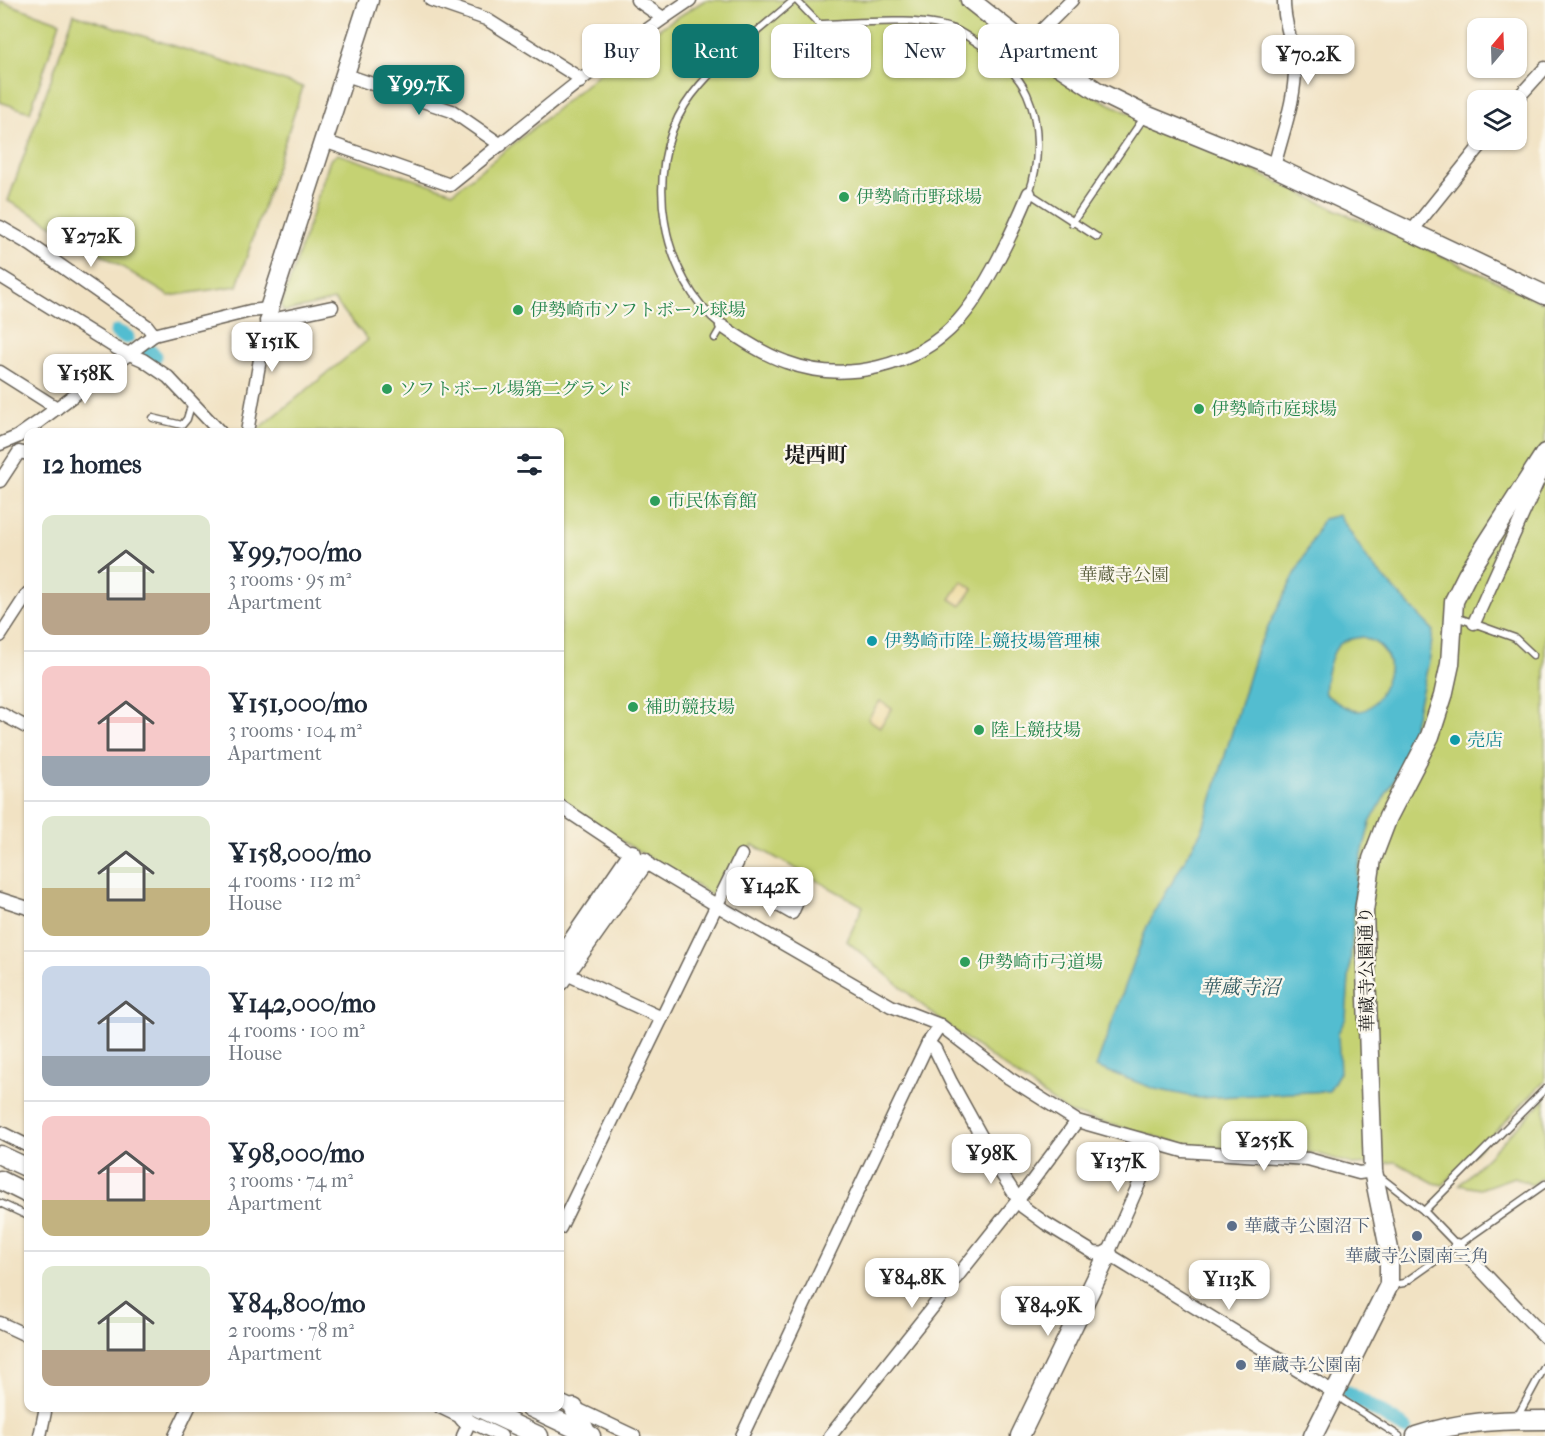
<!DOCTYPE html>
<meta charset="utf-8">
<style>
:root{--surface:#fff;--page:#f6f6f7;--text:#1f2937;--muted:#747a83;--line:#e0e1e3;--accent:#0f766e}
body{margin:0;font-family:"IM FELL French Canon","Noto Serif JP",serif;background:var(--page);color:var(--text);height:100vh;display:flex;flex-direction:column;font-size:22px;white-space:nowrap}
*{box-sizing:border-box;margin:0}
p{font-size:20px;color:var(--muted)}
.icon{flex:none;width:33px;height:33px;fill:none;stroke:currentColor;stroke-width:2;stroke-linecap:round;stroke-linejoin:round}
.map{position:relative;flex:1;overflow:hidden}
.sheet{position:absolute;left:24px;top:428px;width:540px;height:984px;display:flex;flex-direction:column;background:var(--surface);border-radius:12px;box-shadow:0 2px 4px #0004}
.sheet>*{flex:none}
.top-card{position:absolute;left:582px;top:24px;width:570px;height:54px;display:flex;gap:12px}
.needle{width:39px;rotate:19deg}
.tools{position:absolute;left:1467px;top:18px;display:grid;gap:12px}
.tools a{display:grid;place-items:center;width:60px;height:60px;border-radius:12px;background:var(--surface);box-shadow:0 2px 4px #0004;font-size:30px}
.price{position:absolute;translate:-50% -51px;padding:0 14px;border-radius:12px;background:#fff;color:#222;font-size:20px;line-height:39px;filter:drop-shadow(0 2px 3px #0008)}
.price::after{content:'';position:absolute;left:50%;top:36px;width:18px;height:14px;margin-left:-9px;background:inherit;clip-path:polygon(0 0,100% 0,50% 100%)}
.price.selected{background:var(--accent);color:#fff}
ul{padding:0;list-style:none}
li{display:flex;align-items:center;gap:18px;height:150px;padding:0 18px}
li+li{border-top:2px solid var(--line)}
li span{display:grid;place-items:center;flex:none;width:168px;height:120px;border-radius:12px;color:#555}
li>.icon{margin-inline-start:auto}
span .icon{width:72px;height:72px;fill:#fffc;stroke-width:1}
li b{font-size:26px}
h2{display:flex;justify-content:space-between;align-items:center;height:72px;padding:0 18px;font-size:26px}
.tag{padding:0 21px;border-radius:12px;background:var(--surface);box-shadow:0 2px 4px #0004;font-size:21px;line-height:54px}
.tag.selected{background:var(--accent);color:#fff}
.map>svg:first-child{display:block}
.green{fill:#c5d273;stroke:#707748;stroke-width:1.5}
.sand{fill:#eeda9e;stroke:#857b5d;stroke-width:1.5}
.water{fill:#53bdd0;stroke:#386c76;stroke-width:1.5;fill-rule:evenodd}
.lines{fill:none;stroke-linecap:round;stroke-linejoin:round}
.canal{stroke:#53bdd0;stroke-width:15}
.lane-casing{stroke:#676156;stroke-width:9}
.street-casing{stroke:#676156;stroke-width:15}
.secondary-casing{stroke:#676156;stroke-width:21}
.lane{stroke:#fff;stroke-width:6}
.street{stroke:#fff;stroke-width:12}
.secondary{stroke:#fff;stroke-width:18}
.leisure-dot{fill:#2e9e5b;stroke:#fbf7ec;stroke-width:2}
.culture-dot{fill:#0f9aa8;stroke:#fbf7ec;stroke-width:2}
.service-dot{fill:#5c6f8a;stroke:#fbf7ec;stroke-width:2}
.labels{text-anchor:middle;dominant-baseline:central;stroke-width:4.5;stroke-linejoin:round;paint-order:stroke}
.leisure-label{font-size:18px;fill:#27864d;stroke:#fbf7ec;text-anchor:start}
.park-label{font-size:18px;fill:#575c3a;stroke:#fbf7ec}
.culture-label{font-size:18px;fill:#0d838f;stroke:#fbf7ec;text-anchor:start}
.street-label{font-size:18px;fill:#1c1c1c;stroke:#fbf7ec}
.service-label{font-size:18px;fill:#4e5e75;stroke:#fbf7ec;text-anchor:start}
.water-label{font-size:20px;font-style:italic;fill:#325c64;stroke:#fbf7ec}
.quarter-label{font-size:21px;font-weight:bold;fill:#1c1c1c;stroke:#fbf7ec}
</style>
<div class="map">
<svg width="1545" height="1436" viewBox="0 0 1545 1436">
<rect width="100%" height="100%" fill="#fbf7ec"/>
<filter id="ink" filterUnits="userSpaceOnUse"><feTurbulence type="fractalNoise" baseFrequency=".0167" numOctaves="2"/><feDisplacementMap in="SourceGraphic" scale="12" xChannelSelector="R" yChannelSelector="G"/><feConvolveMatrix kernelMatrix="1 2 1 2 8 2 1 2 1" color-interpolation-filters="sRGB"/></filter>
<filter id="wash" filterUnits="userSpaceOnUse"><feTurbulence type="fractalNoise" baseFrequency=".008" numOctaves="4" result="noise"/><feDisplacementMap in="SourceGraphic" scale="24" xChannelSelector="R" yChannelSelector="G"/><feGaussianBlur stdDeviation="1.35" result="paint"/><feColorMatrix in="noise" values="0 0 0 0 0 0 0 0 0 0 0 0 0 0 0 0 0 1.4 0 .05"/><feComposite in="paint" operator="in"/></filter>
<g filter="url(#wash)">
<rect width="100%" height="100%" fill="#f1e2c3"/>
<g class="green">
<polygon points="705,0 955,0 1040,67 1110,104 1350,216 1408,240 1545,304 1545,1081 1443,1185 1434,1183 1396,1162 1355,1165 1316,1153 1194,1147 1069,1113 941,1021 847,941 863,906 753,845 717,898 625,843 560,799 560,432 255,432 368,340 334,300 284,312 281,307 330,160 338,154 453,192 541,122 633,45"/>
<polygon points="0,1 60,22 30,112 0,102"/>
<polygon points="74,14 303,87 237,286 169,296 69,234 8,201"/>
<polygon points="1545,1099 1545,1175 1532,1185 1514,1177 1480,1189 1459,1185"/>
</g>
<g class="sand">
<polygon points="962,581 973,589 961,606 950,599"/>
<polygon points="880,701 892,709 880,727 868,719"/>
</g>
<path class="water" d="M 1339,515 L 1370,563 L 1433,630 L 1430,657 L 1406,758 L 1370,823 L 1357,874 L 1346,1018 L 1338,1033 L 1340,1072 L 1329,1091 L 1199,1098 L 1155,1089 L 1096,1067 L 1147,926 L 1203,828 L 1257,649 L 1323,519 ZM 1363,637 C 1375,641 1386,649 1389,662 C 1392,676 1375,711 1359,711 C 1346,710 1335,701 1325,694 C 1323,684 1331,650 1340,644 C 1346,639 1355,638 1363,637 Z"/>
<g class="lines">
<g class="canal">
<polyline points="117,332 127,337"/>
<polyline points="149,351 155,356"/>
<polyline points="1348,1393 1405,1428"/>
</g>
</g>
</g>
<g filter="url(#ink)">
<g class="lines">
<g class="lane-casing">
<g id="lane">
<path d="M 796,0 L 819,24 C 858,23 921,16 956,30 C 963,33 969,38 976,42 C 995,54 1017,72 1027,94 C 1040,123 1040,163 1029,193 L 1097,237"/>
<polyline points="1072,223 1145,116"/>
<path d="M 715,338 L 722,326 C 661,278 643,171 685,105 C 710,66 759,31 794,0"/>
<polyline points="153,418 182,425 187,419 192,402"/>
<polyline points="1456,617 1515,638 1533,655"/>
<polyline points="1379,1176 1424,1211 1457,1245"/>
<polyline points="0,1203 28,1216"/>
<polyline points="1424,1211 1545,1089"/>
<polyline points="1392,1285 1404,1283 1545,1184"/>
<polyline points="1336,1393 1344,1401 1399,1436"/>
<polyline points="1519,1419 1520,1412 1545,1366"/>
</g>
</g>
<g class="street-casing">
<g id="street">
<polyline points="431,0 486,19 578,77 580,82"/>
<polyline points="637,0 663,18"/>
<polyline points="1027,45 1072,0"/>
<polyline points="346,75 452,111 501,145"/>
<polyline points="1516,100 1545,68"/>
<path d="M 324,141 L 450,185 C 529,122 606,56 690,0"/>
<path d="M 1274,167 C 1282,134 1296,99 1295,65 C 1294,43 1283,24 1284,0"/>
<polyline points="0,227 31,245 147,326 154,335"/>
<polyline points="1411,232 1485,140"/>
<polyline points="0,276 116,348 143,360 168,377 220,432"/>
<polyline points="266,321 332,307"/>
<path d="M 722,326 C 742,340 763,354 786,362 C 845,384 916,367 958,321 C 985,292 1014,229 1029,193"/>
<polyline points="0,372 57,408"/>
<polyline points="0,444 17,437 37,423 154,335 250,311 269,309 247,432"/>
<polyline points="0,481 19,452 28,454"/>
<polyline points="1474,623 1545,465"/>
<polyline points="0,636 28,593"/>
<polyline points="0,713 28,728"/>
<polyline points="560,806 644,862 718,906 891,1006 940,1025 1009,1078 1077,1121 1183,1151 1308,1159 1359,1173 1373,1171"/>
<polyline points="731,878 792,913 797,902"/>
<polyline points="0,899 28,908"/>
<polyline points="560,971 662,1018"/>
<polyline points="928,1043 935,1049 951,1082 1003,1176 1023,1207 1045,1223 1094,1253 1108,1254 1335,1393"/>
<polyline points="0,1132 28,1146"/>
<polyline points="560,1228 741,855"/>
<polyline points="1457,1245 1545,1337"/>
<polyline points="1108,1254 1157,1143"/>
<polyline points="0,1323 28,1336"/>
<polyline points="560,1401 634,1436"/>
<polyline points="440,1407 501,1436"/>
<polyline points="40,1436 46,1407"/>
<polyline points="175,1436 189,1407"/>
<polyline points="463,1436 470,1421"/>
<polyline points="742,1436 928,1043 940,1025"/>
<polyline points="830,1436 1018,1200 1077,1121"/>
</g>
</g>
<g class="secondary-casing">
<g id="secondary">
<polyline points="970,0 1027,45 1097,91 1146,115 1274,167 1545,295"/>
<polyline points="269,309 369,0"/>
<polyline points="560,959 632,854"/>
<polyline points="560,981 644,862"/>
<polyline points="0,1155 28,1168"/>
<polyline points="0,1180 28,1194"/>
<polyline points="458,1407 464,1418"/>
<polyline points="477,1407 539,1436"/>
<polyline points="530,1407 591,1436"/>
<polyline points="574,1408 587,1434"/>
<polyline points="1020,1436 1108,1254"/>
<polyline points="1313,1436 1389,1285 1389,1249 1373,1171 1364,911 1372,859 1388,817 1430,736 1443,696 1450,664 1454,601 1467,575 1545,453"/>
<path d="M 1416,1436 C 1460,1421 1499,1420 1545,1420"/>
</g>
</g>
<use href="#lane" class="lane"/>
<use href="#street" class="street"/>
<use href="#secondary" class="secondary"/>
</g>
</g>
<g class="leisure-dot">
<circle cx="844" cy="197" r="6"/>
<circle cx="518" cy="310" r="6"/>
<circle cx="387" cy="389" r="6"/>
<circle cx="1199" cy="409" r="6"/>
<circle cx="655" cy="501" r="6"/>
<circle cx="633" cy="707" r="6"/>
<circle cx="979" cy="730" r="6"/>
<circle cx="965" cy="962" r="6"/>
</g>
<g class="culture-dot">
<circle cx="872" cy="641" r="6"/>
<circle cx="1455" cy="740" r="6"/>
</g>
<g class="service-dot">
<circle cx="1232" cy="1226" r="6"/>
<circle cx="1417" cy="1236" r="6"/>
<circle cx="1241" cy="1365" r="6"/>
</g>
<g class="labels">
<g class="leisure-label">
<text x="856" y="197">伊勢崎市野球場</text>
<text x="530" y="310">伊勢崎市ソフトボール球場</text>
<text x="399" y="389">ソフトボール場第二グランド</text>
<text x="1211" y="409">伊勢崎市庭球場</text>
<text x="667" y="501">市民体育館</text>
<text x="645" y="707">補助競技場</text>
<text x="991" y="730">陸上競技場</text>
<text x="977" y="962">伊勢崎市弓道場</text>
</g>
<g class="park-label">
<text x="1124" y="575">華蔵寺公園</text>
</g>
<g class="culture-label">
<text x="884" y="641">伊勢崎市陸上競技場管理棟</text>
<text x="1467" y="740">売店</text>
</g>
<g class="street-label">
<text transform="translate(1367 969) rotate(-91)">華蔵寺公園通り</text>
</g>
<g class="service-label">
<text x="1244" y="1226">華蔵寺公園沼下</text>
<text x="1417" y="1256" text-anchor="middle">華蔵寺公園南三角</text>
<text x="1253" y="1365">華蔵寺公園南</text>
</g>
<g class="water-label">
<text x="1240" y="987">華蔵寺沼</text>
</g>
<g class="quarter-label">
<text x="816" y="455">堤西町</text>
</g>
</g>
</svg>
<div class="tools">
<a><svg class="needle" viewBox="-14 -14 28 28"><path d="M0-13l5 13h-10z" fill="#e53935"/><path d="M0 13l5-13h-10z" fill="#747a83"/></svg></a>
<a><svg class="icon" aria-label="layers" viewBox="0 0 24 24"><path d="M12 4l9 5-9 5-9-5zM3 14l9 5 9-5"/></svg></a>
</div>
<b class="price" style="left:1308px;top:86px">¥70.2K</b>
<b class="price selected" style="left:419px;top:116px">¥99.7K</b>
<b class="price" style="left:91px;top:268px">¥272K</b>
<b class="price" style="left:272px;top:373px">¥151K</b>
<b class="price" style="left:85px;top:405px">¥158K</b>
<b class="price" style="left:770px;top:918px">¥142K</b>
<b class="price" style="left:1264px;top:1172px">¥255K</b>
<b class="price" style="left:991px;top:1185px">¥98K</b>
<b class="price" style="left:1118px;top:1193px">¥137K</b>
<b class="price" style="left:912px;top:1309px">¥84.8K</b>
<b class="price" style="left:1229px;top:1311px">¥113K</b>
<b class="price" style="left:1048px;top:1337px">¥84.9K</b>
<div class="top-card">
<a class="tag">Buy</a>
<a class="tag selected">Rent</a>
<a class="tag">Filters</a>
<a class="tag">New</a>
<a class="tag">Apartment</a>
</div>
<section class="sheet">
<h2>12 homes<svg class="icon" aria-label="filters" viewBox="0 0 24 24"><path d="M4 7h16M4 17h16"/><circle cx="9" cy="7" r="2"/><circle cx="15" cy="17" r="2"/></svg></h2>
<ul>
<li><span style="background:linear-gradient(#dfe7d0 65%,#b9a48a 0)"><svg class="icon" aria-label="home" viewBox="0 0 24 24"><path d="M3 11l9-7 9 7M6 9v11h12V9"/></svg></span><div><b>¥99,700/mo</b><p>3 rooms · 95 m²</p><p>Apartment</p></div></li>
<li><span style="background:linear-gradient(#f6c9c9 75%,#9aa5b1 0)"><svg class="icon" aria-label="home" viewBox="0 0 24 24"><path d="M3 11l9-7 9 7M6 9v11h12V9"/></svg></span><div><b>¥151,000/mo</b><p>3 rooms · 104 m²</p><p>Apartment</p></div></li>
<li><span style="background:linear-gradient(#dfe7d0 60%,#c2b280 0)"><svg class="icon" aria-label="home" viewBox="0 0 24 24"><path d="M3 11l9-7 9 7M6 9v11h12V9"/></svg></span><div><b>¥158,000/mo</b><p>4 rooms · 112 m²</p><p>House</p></div></li>
<li><span style="background:linear-gradient(#c9d6e8 75%,#9aa5b1 0)"><svg class="icon" aria-label="home" viewBox="0 0 24 24"><path d="M3 11l9-7 9 7M6 9v11h12V9"/></svg></span><div><b>¥142,000/mo</b><p>4 rooms · 100 m²</p><p>House</p></div></li>
<li><span style="background:linear-gradient(#f6c9c9 70%,#c2b280 0)"><svg class="icon" aria-label="home" viewBox="0 0 24 24"><path d="M3 11l9-7 9 7M6 9v11h12V9"/></svg></span><div><b>¥98,000/mo</b><p>3 rooms · 74 m²</p><p>Apartment</p></div></li>
<li><span style="background:linear-gradient(#dfe7d0 70%,#b9a48a 0)"><svg class="icon" aria-label="home" viewBox="0 0 24 24"><path d="M3 11l9-7 9 7M6 9v11h12V9"/></svg></span><div><b>¥84,800/mo</b><p>2 rooms · 78 m²</p><p>Apartment</p></div></li>
</ul>
</section>
</div>
